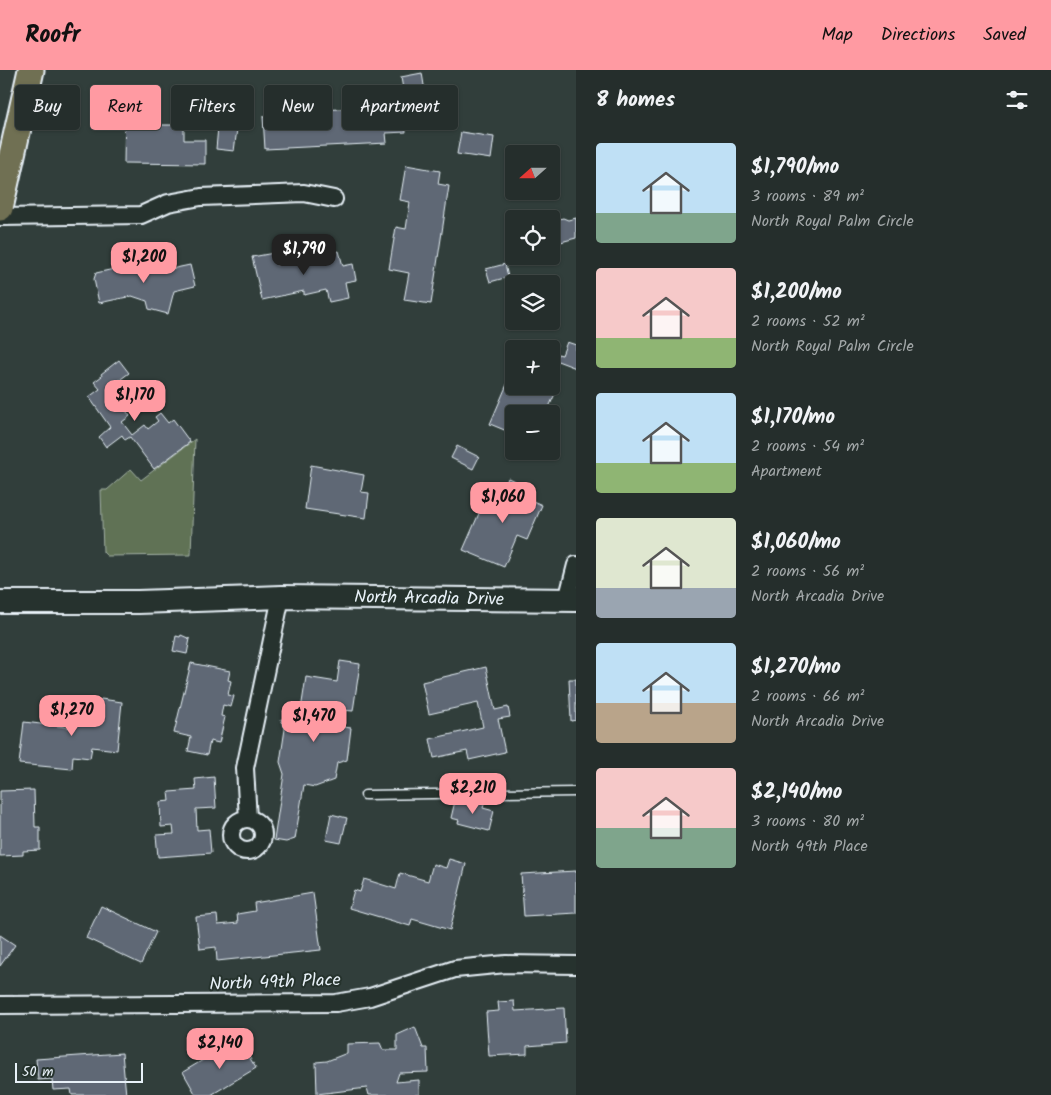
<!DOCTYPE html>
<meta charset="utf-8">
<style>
:root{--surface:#252e2c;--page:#2d3634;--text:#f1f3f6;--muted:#a3a8a9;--line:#424a48;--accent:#ff9aa2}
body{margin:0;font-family:Kalam,sans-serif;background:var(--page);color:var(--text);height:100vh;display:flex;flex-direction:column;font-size:19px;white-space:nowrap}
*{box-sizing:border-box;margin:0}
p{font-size:16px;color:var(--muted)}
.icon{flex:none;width:28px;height:28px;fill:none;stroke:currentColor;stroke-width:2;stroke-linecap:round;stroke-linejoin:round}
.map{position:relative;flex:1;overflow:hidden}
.details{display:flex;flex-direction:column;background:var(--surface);width:475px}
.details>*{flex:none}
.banner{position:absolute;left:15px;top:15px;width:475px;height:45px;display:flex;gap:10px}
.needle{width:32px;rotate:249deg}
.tools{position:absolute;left:505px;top:75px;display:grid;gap:10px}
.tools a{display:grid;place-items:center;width:55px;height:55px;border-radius:5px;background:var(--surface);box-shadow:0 1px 4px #0004,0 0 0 1px var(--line);font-size:25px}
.scale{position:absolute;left:15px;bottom:12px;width:128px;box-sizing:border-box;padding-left:5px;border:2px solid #e8f1f8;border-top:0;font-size:14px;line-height:18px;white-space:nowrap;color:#e8f1f8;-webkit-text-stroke:4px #26332d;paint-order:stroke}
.price{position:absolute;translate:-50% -42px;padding:0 11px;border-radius:10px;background:var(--accent);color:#111;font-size:16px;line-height:32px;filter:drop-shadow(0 1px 2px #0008)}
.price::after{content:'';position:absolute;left:50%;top:30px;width:15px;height:11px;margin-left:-8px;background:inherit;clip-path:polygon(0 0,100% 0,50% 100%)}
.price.current{background:#222;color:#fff}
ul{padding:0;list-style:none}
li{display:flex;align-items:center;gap:15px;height:125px;padding:0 20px}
li span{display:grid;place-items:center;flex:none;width:140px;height:100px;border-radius:5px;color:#555}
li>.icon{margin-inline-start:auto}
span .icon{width:60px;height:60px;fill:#fffc;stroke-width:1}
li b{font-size:21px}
h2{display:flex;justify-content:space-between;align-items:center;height:60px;padding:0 20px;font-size:21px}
.pill{padding:0 18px;border-radius:5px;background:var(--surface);box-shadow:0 1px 4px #0004,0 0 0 1px var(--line);font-size:18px;line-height:45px}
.pill.current{background:var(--accent);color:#111}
header{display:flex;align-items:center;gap:30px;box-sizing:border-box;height:70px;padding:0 25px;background:var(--accent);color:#111}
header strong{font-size:24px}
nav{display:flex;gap:28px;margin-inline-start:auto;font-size:18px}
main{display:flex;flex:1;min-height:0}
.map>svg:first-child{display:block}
.green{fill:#607254;stroke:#a4b2a6}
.building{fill:#5e6875;stroke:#e8f1f8}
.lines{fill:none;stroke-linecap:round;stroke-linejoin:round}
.lane-casing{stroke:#e8f1f8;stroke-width:11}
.street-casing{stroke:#e8f1f8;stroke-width:20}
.secondary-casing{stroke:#e8f1f8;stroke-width:26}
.primary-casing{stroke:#e8f1f8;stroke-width:29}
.lane{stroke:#26332d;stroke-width:8}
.street{stroke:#26332d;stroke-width:16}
.secondary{stroke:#26332d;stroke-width:22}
.primary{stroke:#706f52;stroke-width:25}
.labels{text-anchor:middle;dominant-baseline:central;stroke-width:4;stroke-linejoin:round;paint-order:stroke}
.street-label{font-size:18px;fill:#e8f1f8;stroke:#26332d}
</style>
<header>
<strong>Roofr</strong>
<nav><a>Map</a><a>Directions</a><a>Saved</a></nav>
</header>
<main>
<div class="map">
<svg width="576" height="1025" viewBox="0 0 576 1025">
<rect width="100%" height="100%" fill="#313e3b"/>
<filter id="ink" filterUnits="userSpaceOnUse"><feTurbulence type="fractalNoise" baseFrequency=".02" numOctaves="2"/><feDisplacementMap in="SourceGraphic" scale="10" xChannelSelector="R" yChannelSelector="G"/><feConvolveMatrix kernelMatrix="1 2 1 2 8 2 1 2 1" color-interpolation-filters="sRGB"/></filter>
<g filter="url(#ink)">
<polygon class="green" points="195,369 191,485 107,486 103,482 101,420 107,420 131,399 141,410"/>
<g class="building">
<polygon points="422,3 426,28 405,32 401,7"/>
<polygon points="125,34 144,34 144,55 184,55 184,70 205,70 205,94 124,93"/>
<polygon points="404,36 406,62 386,63 387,73 265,79 263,47 287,45 288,54 299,53 298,41"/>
<polygon points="218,57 237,59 234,81 216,79"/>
<polygon points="461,62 494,67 491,89 457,84"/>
<polygon points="406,95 440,101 438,114 449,116 431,234 404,230 409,203 389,199 396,157 406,159 410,132 400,130"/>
<polygon points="563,148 568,150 576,148 576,168 553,174 551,151"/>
<polygon points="339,181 343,196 353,194 356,210 345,212 348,228 329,232 326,220 304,225 304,221 262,230 252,187 274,183 276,195"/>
<polygon points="146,192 171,199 190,195 195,216 174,221 168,244 149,239 147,231 132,226 99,233 94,209 96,203"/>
<polygon points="505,194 508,207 490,212 486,199"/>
<polygon points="525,272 541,279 522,279"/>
<polygon points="550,272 557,275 551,288 551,279 547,279"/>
<polygon points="567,272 576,275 576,298 555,290 558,284 562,285"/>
<polygon points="119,290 129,303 109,318 130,346 122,352 132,365 145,355 148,359 158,351 155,347 160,343 168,353 173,349 190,372 154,399 130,367 125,370 122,365 106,377 99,367 110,357 89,327 100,319 94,312 102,306 101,304"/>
<polygon points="514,298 514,316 551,316 551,314 558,317 546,344 514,344 514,364 490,354"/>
<polygon points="457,376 479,387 473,399 451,388"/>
<polygon points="311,395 364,405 361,422 369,423 366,448 305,439"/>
<polygon points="508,408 530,418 526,428 542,435 527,470 517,466 504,497 463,480 484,432 496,437"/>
<polygon points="181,565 190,569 187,584 173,581 176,566 180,567"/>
<polygon points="340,591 360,594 353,641 331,639 337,656 351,658 347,690 337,693 334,710 315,717 304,715 295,769 286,772 274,770 284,704 280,692 285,659 281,649 288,650 300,646 306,607 337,612"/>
<polygon points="191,593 230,601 228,610 231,611 228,625 234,626 231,637 223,635 221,646 225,647 219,673 210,671 207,685 188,681 191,667 174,663"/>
<polygon points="486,597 495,640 508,637 510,647 498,649 505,682 469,690 467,681 434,688 430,669 483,657 478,633 429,644 422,612"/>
<polygon points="569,609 576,609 576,650 571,651"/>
<polygon points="101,629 122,632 117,680 92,677 90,688 73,686 72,699 19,694 24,652 74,658 77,636 99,638"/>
<polygon points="214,707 216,738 196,739 197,760 209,759 211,783 158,787 156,765 174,764 173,756 161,757 160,732 170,731 169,722 196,720 195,709"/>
<polygon points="34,720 35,757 40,757 40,780 23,781 23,785 0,786 0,721"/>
<polygon points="461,729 484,735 483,738 494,741 489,761 458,753 459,750 451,748 455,731 460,733"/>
<polygon points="331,744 347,748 341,773 326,770"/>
<polygon points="449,789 466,794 450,860 412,849 410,856 349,838 354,820 360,822 364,809 396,819 400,803 428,811 433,794 446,798"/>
<polygon points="576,801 576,843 524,846 521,804"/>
<polygon points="313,823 321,880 217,891 216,877 200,879 196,847 217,845 218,855 238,853 237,844 255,841 254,833"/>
<polygon points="101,836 156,862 141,894 86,868"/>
<polygon points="0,865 15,875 0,896"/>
<polygon points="514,931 515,941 564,938 566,973 527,976 527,984 489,986 486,942 499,941 498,932"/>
<polygon points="415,957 423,978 427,978 428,1002 399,1003 396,1012 419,1010 419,1025 369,1025 367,1018 317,1024 316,992 327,991 347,983 347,974 380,973 383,980 397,980 397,965"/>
<polygon points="238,969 256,998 211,1025 196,1025 183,1002"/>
<polygon points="122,983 126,1025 72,1025 71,1019 53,1020 52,1009 38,1010 36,989"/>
</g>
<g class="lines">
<g class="lane-casing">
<polyline id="lane" points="365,725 576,722"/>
</g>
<g class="street-casing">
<g id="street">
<polyline points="0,147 141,145 168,133 201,127 304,123 334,129"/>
<polyline points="567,530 576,495"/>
<polyline points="248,749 245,698 281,527"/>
<circle cx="247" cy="765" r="16"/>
<polyline points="0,935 336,933 370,927 455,899 506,894 576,895"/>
</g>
</g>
<g class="secondary-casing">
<polyline id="secondary" points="0,532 138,532 281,527 576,530"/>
</g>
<g class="primary-casing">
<polyline id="primary" points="0,138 31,0"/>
</g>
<use href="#lane" class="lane"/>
<use href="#street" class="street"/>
<use href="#secondary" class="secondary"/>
<use href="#primary" class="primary"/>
</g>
</g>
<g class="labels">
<g class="street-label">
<text transform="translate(429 529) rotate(1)">North Arcadia Drive</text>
<text transform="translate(275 913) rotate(-2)">North 49th Place</text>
</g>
</g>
</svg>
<div class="tools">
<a><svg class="needle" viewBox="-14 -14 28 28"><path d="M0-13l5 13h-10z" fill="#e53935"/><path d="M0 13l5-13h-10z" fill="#a3a8a9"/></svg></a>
<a><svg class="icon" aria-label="locate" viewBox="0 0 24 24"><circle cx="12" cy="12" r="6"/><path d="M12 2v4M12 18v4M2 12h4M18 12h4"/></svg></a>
<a><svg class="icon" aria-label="layers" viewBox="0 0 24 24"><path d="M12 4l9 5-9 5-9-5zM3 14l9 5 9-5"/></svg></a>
<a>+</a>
<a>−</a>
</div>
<div class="scale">50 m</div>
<b class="price current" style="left:304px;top:206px">$1,790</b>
<b class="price" style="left:144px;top:214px">$1,200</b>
<b class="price" style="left:135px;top:352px">$1,170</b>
<b class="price" style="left:503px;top:454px">$1,060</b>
<b class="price" style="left:72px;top:667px">$1,270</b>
<b class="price" style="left:314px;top:673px">$1,470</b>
<b class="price" style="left:473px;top:745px">$2,210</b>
<b class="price" style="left:220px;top:1000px">$2,140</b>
<div class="banner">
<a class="pill">Buy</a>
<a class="pill current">Rent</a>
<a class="pill">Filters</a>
<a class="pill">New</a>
<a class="pill">Apartment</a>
</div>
</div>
<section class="details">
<h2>8 homes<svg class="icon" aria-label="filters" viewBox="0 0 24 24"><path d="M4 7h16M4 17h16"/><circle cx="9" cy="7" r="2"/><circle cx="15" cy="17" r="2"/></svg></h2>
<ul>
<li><span style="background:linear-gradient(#bfe0f5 70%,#7fa58c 0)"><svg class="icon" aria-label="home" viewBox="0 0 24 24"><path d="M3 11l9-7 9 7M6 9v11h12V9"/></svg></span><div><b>$1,790/mo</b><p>3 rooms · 89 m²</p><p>North Royal Palm Circle</p></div></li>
<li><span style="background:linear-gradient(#f6c9c9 70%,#8fb573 0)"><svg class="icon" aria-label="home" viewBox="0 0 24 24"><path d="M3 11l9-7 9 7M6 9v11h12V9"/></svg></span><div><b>$1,200/mo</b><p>2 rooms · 52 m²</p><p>North Royal Palm Circle</p></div></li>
<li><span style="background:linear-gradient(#bfe0f5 70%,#8fb573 0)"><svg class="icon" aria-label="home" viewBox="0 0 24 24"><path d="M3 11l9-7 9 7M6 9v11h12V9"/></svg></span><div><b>$1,170/mo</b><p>2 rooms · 54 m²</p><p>Apartment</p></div></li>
<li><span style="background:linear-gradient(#dfe7d0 70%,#9aa5b1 0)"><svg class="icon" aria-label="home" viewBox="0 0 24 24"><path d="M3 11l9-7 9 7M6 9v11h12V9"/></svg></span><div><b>$1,060/mo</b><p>2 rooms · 56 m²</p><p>North Arcadia Drive</p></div></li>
<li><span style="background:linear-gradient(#bfe0f5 60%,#b9a48a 0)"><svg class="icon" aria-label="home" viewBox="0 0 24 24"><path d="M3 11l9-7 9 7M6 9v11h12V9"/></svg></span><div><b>$1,270/mo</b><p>2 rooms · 66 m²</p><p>North Arcadia Drive</p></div></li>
<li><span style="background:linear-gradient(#f6c9c9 60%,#7fa58c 0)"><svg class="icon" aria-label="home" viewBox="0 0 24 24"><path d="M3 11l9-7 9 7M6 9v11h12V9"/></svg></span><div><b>$2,140/mo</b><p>3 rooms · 80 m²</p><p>North 49th Place</p></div></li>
</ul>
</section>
</main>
